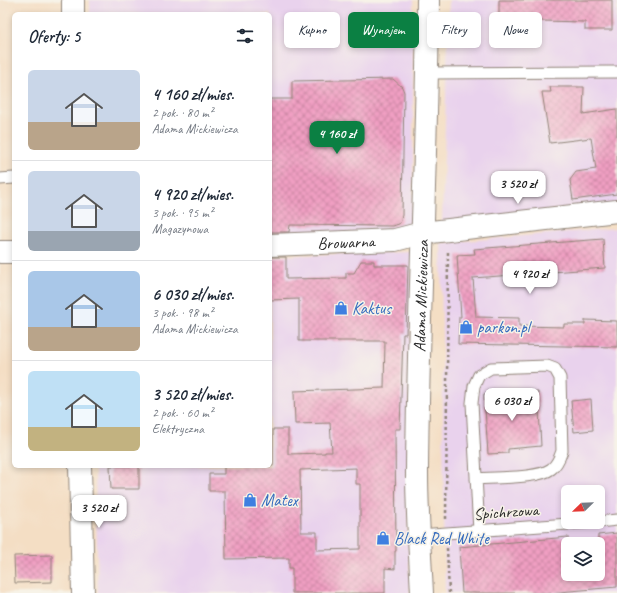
<!DOCTYPE html>
<html lang="pl">
<meta charset="utf-8">
<style>
:root{--surface:#fff;--page:#f6f6f7;--text:#1f2937;--muted:#747a83;--line:#e0e1e3;--accent:#0b8043}
body{margin:0;font-family:Caveat,sans-serif;background:var(--page);color:var(--text);height:100vh;display:flex;flex-direction:column;font-size:15px;white-space:nowrap}
*{box-sizing:border-box;margin:0}
p{font-size:13px;color:var(--muted)}
.icon{flex:none;width:22px;height:22px;fill:none;stroke:currentColor;stroke-width:2;stroke-linecap:round;stroke-linejoin:round}
.map{position:relative;flex:1;overflow:hidden}
.details{position:absolute;left:12px;top:12px;width:260px;height:456px;display:flex;flex-direction:column;background:var(--surface);border-radius:6px;box-shadow:0 2px 6px #0003}
.details>*{flex:none}
.hud{position:absolute;left:284px;top:12px;width:273px;height:36px;display:flex;gap:8px}
.needle{width:26px;rotate:247deg}
.tools{position:absolute;left:561px;top:485px;display:grid;gap:8px}
.tools a{display:grid;place-items:center;width:44px;height:44px;border-radius:6px;background:var(--surface);box-shadow:0 2px 6px #0003;font-size:20px}
.price{position:absolute;translate:-50% -34px;padding:0 9px;border-radius:8px;background:#fff;color:#222;font-size:13px;line-height:26px;filter:drop-shadow(0 1px 2px #0008)}
.price::after{content:'';position:absolute;left:50%;top:24px;width:12px;height:9px;margin-left:-6px;background:inherit;clip-path:polygon(0 0,100% 0,50% 100%)}
.price.active{background:var(--accent);color:#fff}
ul{padding:0;list-style:none}
li{display:flex;align-items:center;gap:12px;height:100px;padding:0 16px}
li+li{border-top:1px solid var(--line)}
li span{display:grid;place-items:center;flex:none;width:112px;height:80px;border-radius:6px;color:#555}
li>.icon{margin-inline-start:auto}
span .icon{width:48px;height:48px;fill:#fffc;stroke-width:1}
li b{font-size:17px}
h2{display:flex;justify-content:space-between;align-items:center;height:48px;padding:0 16px;font-size:17px}
.tag{padding:0 14px;border-radius:6px;background:var(--surface);box-shadow:0 2px 6px #0003;font-size:14px;line-height:36px}
.tag.active{background:var(--accent);color:#fff}
.map>svg:first-child{display:block}
.built{fill:#e9d2ed;fill-rule:evenodd}
.building{fill:url(#building-cross-hatch);fill-rule:evenodd}
.lines{fill:none;stroke-linecap:round;stroke-linejoin:round}
.lane-casing{stroke:#908478;stroke-width:13}
.street-casing{stroke:#908478;stroke-width:24}
.path{stroke:#908478;stroke-width:2.5;stroke-dasharray:3 3;stroke-linecap:butt}
.lane{stroke:#fff;stroke-width:11}
.street{stroke:#fff;stroke-width:22}
.labels{text-anchor:middle;dominant-baseline:central;stroke-width:3;stroke-linejoin:round;paint-order:stroke}
.street-label{font-size:17px;fill:#2b2b2b;stroke:#f7f3e8}
.shop-label{font-size:17px;fill:#366cbe;stroke:#f7f3e8;text-anchor:start}
</style>
<div class="map">
<svg width="617" height="593" viewBox="0 0 617 593">
<defs>
<pattern id="building-cross-hatch" width="8" height="8" patternUnits="userSpaceOnUse"><rect width="8" height="8" fill="#f09fc2"/><path d="M0 0l8 8M0 8l8-8" fill="none" stroke="#c3829e"/></pattern>
</defs>
<rect width="100%" height="100%" fill="#f7f3e8"/>
<filter id="ink" filterUnits="userSpaceOnUse"><feTurbulence type="fractalNoise" baseFrequency=".025" numOctaves="2"/><feDisplacementMap in="SourceGraphic" scale="8" xChannelSelector="R" yChannelSelector="G"/><feConvolveMatrix kernelMatrix="1 2 1 2 8 2 1 2 1" color-interpolation-filters="sRGB"/></filter>
<filter id="wash" filterUnits="userSpaceOnUse"><feTurbulence type="fractalNoise" baseFrequency=".012" numOctaves="4" result="noise"/><feDisplacementMap in="SourceGraphic" scale="16" xChannelSelector="R" yChannelSelector="G"/><feGaussianBlur stdDeviation="0.9" result="paint"/><feColorMatrix in="noise" values="0 0 0 0 0 0 0 0 0 0 0 0 0 0 0 0 0 1.4 0 .05"/><feComposite in="paint" operator="in"/></filter>
<g filter="url(#wash)">
<rect width="100%" height="100%" fill="#f4dec4"/>
<g class="built">
<polygon points="90,0 413,0 413,224 395,233 270,237 270,14 90,14"/>
<polygon points="449,0 617,0 617,204 442,222"/>
<path d="M 617,228 L 617,593 L 445,593 L 441,243 ZM 568,492 L 598,492 L 598,522 L 568,522 ZM 568,544 L 598,544 L 598,574 L 568,574 Z"/>
<polygon points="412,252 407,482 410,593 98,593 95,466 270,466 270,256"/>
</g>
<g id="blocks">
<g class="building">
<polygon points="499,0 612,0 612,30 585,30 585,22 499,20"/>
<polygon points="393,79 402,87 404,92 402,215 401,221 399,224 392,226 290,225 289,232 270,232 270,99 292,99 292,81"/>
<polygon points="550,87 584,87 583,114 617,109 617,194 573,200 570,180 576,172 596,169 591,138 550,143 542,92 551,92"/>
<polygon points="603,239 605,268 473,278 476,317 519,318 519,326 564,327 564,324 585,324 585,320 617,321 617,347 458,344 459,317 461,317 457,255 475,254 474,249"/>
<path d="M 270,257 L 286,257 L 286,279 L 346,278 L 346,273 L 354,273 L 361,261 L 374,261 L 374,265 L 408,265 L 406,334 L 403,334 L 400,429 L 395,429 L 396,551 L 395,551 L 395,569 L 385,568 L 385,593 L 292,593 L 292,568 L 289,568 L 289,558 L 226,559 L 225,491 L 209,491 L 209,474 L 224,474 L 224,466 L 273,466 L 273,429 L 288,429 L 288,454 L 325,453 L 325,452 L 332,452 L 330,423 L 295,424 L 294,391 L 384,388 L 385,341 L 299,341 L 299,299 L 270,300 ZM 356,468 L 356,484 L 360,484 L 360,549 L 317,550 L 317,532 L 301,532 L 300,470 Z"/>
<polygon points="538,392 541,446 508,449 508,453 488,454 484,394 504,393 505,394"/>
<polygon points="591,399 593,430 574,432 571,401"/>
<polygon points="110,466 139,466 139,489 111,489"/>
<polygon points="617,533 617,587 547,593 462,593 459,547 568,537 568,574 598,574 598,535"/>
<polygon points="52,555 52,582 15,583 14,556"/>
</g>
</g>
</g>
<g filter="url(#ink)">
<use href="#blocks" fill-opacity="0" stroke="#908478" stroke-width="1"/>
<g class="lines">
<g class="lane-casing">
<g id="lane">
<polyline points="428,73 617,72"/>
<polyline points="0,179 14,178"/>
<path d="M 476,479 C 494,477 538,479 551,469 C 557,465 560,457 562,451 L 560,378 L 555,369 L 547,366 L 491,368 L 479,375 L 474,386 L 472,403 L 479,531"/>
<polyline points="598,522 617,520"/>
<polyline points="419,535 596,522"/>
</g>
</g>
<g class="street-casing">
<g id="street">
<polyline points="73,0 73,14"/>
<path id="s1" d="M 270,245 L 395,240 L 422,233 L 617,211"/>
<polyline points="0,252 14,252"/>
<polyline points="80,466 83,593"/>
<path id="s2" d="M 422,593 C 420,553 417,512 417,472 C 418,315 427,157 428,0"/>
</g>
</g>
<g class="path">
<polyline points="446,519 448,250"/>
<polyline points="447,548 449,593"/>
</g>
<use href="#lane" class="lane"/>
<use href="#street" class="street"/>
</g>
</g>
<defs>
<g id="shop-bare" transform="scale(1.08)"><path d="M-5-2.5h2.3a2.7 3.5 0 0 1 5.4 0H5L5.5 6h-11ZM-1.5-2.5h3a1.5 2.3 0 0 0-3 0Z" fill="#3f7fe0" stroke="#f7f3e8" stroke-width="2.5" paint-order="stroke"/></g>
</defs>
<g fill-rule="evenodd">
<use href="#shop-bare" x="341" y="308"/>
<use href="#shop-bare" x="466" y="327"/>
<use href="#shop-bare" x="250" y="500"/>
<use href="#shop-bare" x="383" y="538"/>
</g>
<g class="labels">
<g class="street-label">
<text stroke="none"><textPath href="#s1" startOffset="76">Browarna</textPath></text>
<text stroke="none"><textPath href="#s2" startOffset="297">Adama Mickiewicza</textPath></text>
<text transform="translate(506 512) rotate(-4)">Spichrzowa</text>
</g>
<g class="shop-label">
<text x="352" y="308">Kaktus</text>
<text x="477" y="327">parkon.pl</text>
<text x="261" y="500">Matex</text>
<text x="394" y="538">Black Red White</text>
</g>
</g>
</svg>
<div class="tools">
<a><svg class="needle" viewBox="-14 -14 28 28"><path d="M0-13l5 13h-10z" fill="#e53935"/><path d="M0 13l5-13h-10z" fill="#747a83"/></svg></a>
<a><svg class="icon" aria-label="layers" viewBox="0 0 24 24"><path d="M12 4l9 5-9 5-9-5zM3 14l9 5 9-5"/></svg></a>
</div>
<b class="price active" style="left:337px;top:155px">4 160 zł</b>
<b class="price" style="left:518px;top:205px">3 520 zł</b>
<b class="price" style="left:530px;top:295px">4 920 zł</b>
<b class="price" style="left:512px;top:422px">6 030 zł</b>
<b class="price" style="left:99px;top:529px">3 520 zł</b>
<div class="hud">
<a class="tag">Kupno</a>
<a class="tag active">Wynajem</a>
<a class="tag">Filtry</a>
<a class="tag">Nowe</a>
</div>
<section class="details">
<h2>Oferty: 5<svg class="icon" aria-label="filters" viewBox="0 0 24 24"><path d="M4 7h16M4 17h16"/><circle cx="9" cy="7" r="2"/><circle cx="15" cy="17" r="2"/></svg></h2>
<ul>
<li><span style="background:linear-gradient(#c9d6e8 65%,#b9a48a 0)"><svg class="icon" aria-label="home" viewBox="0 0 24 24"><path d="M3 11l9-7 9 7M6 9v11h12V9"/></svg></span><div><b>4 160 zł/mies.</b><p>2 pok. · 80 m²</p><p>Adama Mickiewicza</p></div></li>
<li><span style="background:linear-gradient(#c9d6e8 75%,#9aa5b1 0)"><svg class="icon" aria-label="home" viewBox="0 0 24 24"><path d="M3 11l9-7 9 7M6 9v11h12V9"/></svg></span><div><b>4 920 zł/mies.</b><p>3 pok. · 95 m²</p><p>Magazynowa</p></div></li>
<li><span style="background:linear-gradient(#a9c7e8 70%,#b9a48a 0)"><svg class="icon" aria-label="home" viewBox="0 0 24 24"><path d="M3 11l9-7 9 7M6 9v11h12V9"/></svg></span><div><b>6 030 zł/mies.</b><p>3 pok. · 98 m²</p><p>Adama Mickiewicza</p></div></li>
<li><span style="background:linear-gradient(#bfe0f5 70%,#c2b280 0)"><svg class="icon" aria-label="home" viewBox="0 0 24 24"><path d="M3 11l9-7 9 7M6 9v11h12V9"/></svg></span><div><b>3 520 zł/mies.</b><p>2 pok. · 60 m²</p><p>Elektryczna</p></div></li>
</ul>
</section>
</div>
